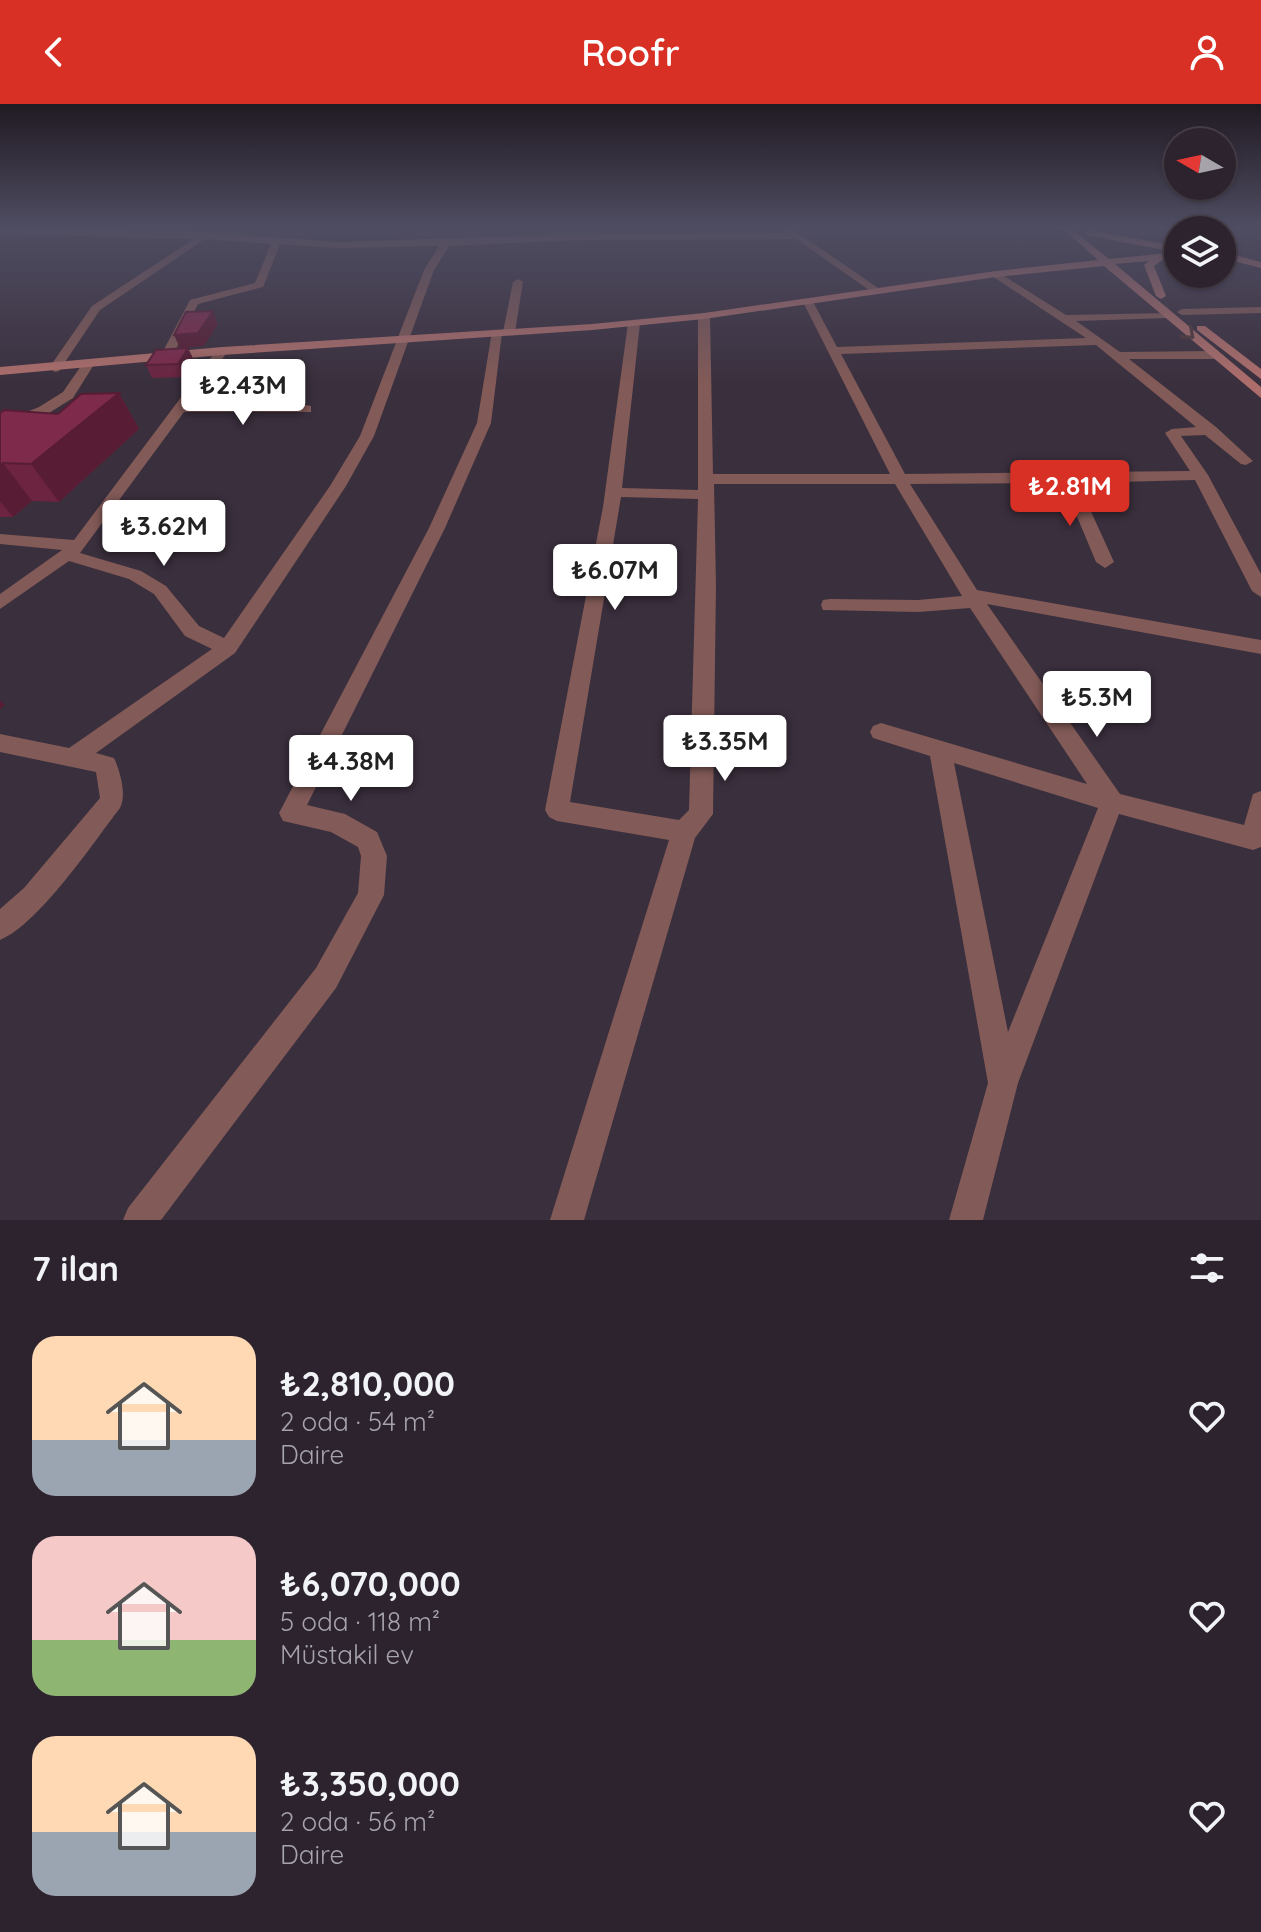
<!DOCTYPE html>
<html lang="tr">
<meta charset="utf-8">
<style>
:root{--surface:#2c232e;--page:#342b36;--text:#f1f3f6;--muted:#a6a4aa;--line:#48404a;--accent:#d93025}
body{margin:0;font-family:Quicksand,sans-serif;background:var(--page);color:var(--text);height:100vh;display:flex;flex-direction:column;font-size:30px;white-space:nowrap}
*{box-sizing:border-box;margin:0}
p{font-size:26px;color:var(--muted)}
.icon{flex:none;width:44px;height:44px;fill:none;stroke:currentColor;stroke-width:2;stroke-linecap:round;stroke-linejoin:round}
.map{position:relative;height:1116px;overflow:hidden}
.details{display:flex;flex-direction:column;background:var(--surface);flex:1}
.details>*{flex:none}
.needle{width:52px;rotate:279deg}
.controls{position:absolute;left:1164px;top:24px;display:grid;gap:16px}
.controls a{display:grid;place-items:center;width:72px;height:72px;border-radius:50%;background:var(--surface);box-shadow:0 2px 6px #0004,0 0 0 2px var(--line);font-size:40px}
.price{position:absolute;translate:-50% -68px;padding:0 18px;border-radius:8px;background:#fff;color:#222;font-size:26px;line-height:52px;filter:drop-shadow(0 2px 4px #0008)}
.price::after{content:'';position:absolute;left:50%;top:48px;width:24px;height:18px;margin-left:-12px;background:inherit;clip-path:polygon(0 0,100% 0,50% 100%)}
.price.active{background:var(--accent);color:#fff}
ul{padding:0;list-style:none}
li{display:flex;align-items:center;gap:24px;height:200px;padding:0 32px}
li span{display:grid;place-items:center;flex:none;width:224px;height:160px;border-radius:24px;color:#555}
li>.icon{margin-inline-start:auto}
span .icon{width:96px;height:96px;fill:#fffc;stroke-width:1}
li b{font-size:34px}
h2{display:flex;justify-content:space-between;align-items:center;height:96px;padding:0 32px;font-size:34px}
header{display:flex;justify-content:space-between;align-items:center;height:104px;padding:0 32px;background:var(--accent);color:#fff;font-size:36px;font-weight:600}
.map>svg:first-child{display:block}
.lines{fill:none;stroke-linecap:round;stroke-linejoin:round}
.street{fill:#825a57;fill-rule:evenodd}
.secondary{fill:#ad6e6b;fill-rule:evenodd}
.wall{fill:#6c2440}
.shaded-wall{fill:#581d34}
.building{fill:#7d2a4b;stroke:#581d34;stroke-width:2}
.oneway{stroke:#50373a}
</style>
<header><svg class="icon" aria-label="back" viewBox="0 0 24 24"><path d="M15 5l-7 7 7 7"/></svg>Roofr<svg class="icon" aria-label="person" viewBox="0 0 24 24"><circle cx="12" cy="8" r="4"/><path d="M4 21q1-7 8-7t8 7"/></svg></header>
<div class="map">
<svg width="1261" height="1116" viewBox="0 0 1261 1116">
<rect width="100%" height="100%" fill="#3a2f3d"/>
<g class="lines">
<g class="street">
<path d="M 0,124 L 205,128 L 337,138 L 580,130 L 788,129 L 783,125 L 791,124 L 881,186 L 872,188 L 796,135 L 580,136 L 449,142 L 434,166 L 374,332 L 346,382 L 235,549 L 96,649 L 114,654 C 120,667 127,691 120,704 C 93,739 39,820 0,836 L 0,805 L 24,784 L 100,694 L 96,668 L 0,648 L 0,630 L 69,644 L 212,545 L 185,532 L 154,490 L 129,475 L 69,457 L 0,505 L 0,490 L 62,446 L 0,440 L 0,430 L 74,436 L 218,244 L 226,244 L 228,247 L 190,300 L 306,301 L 311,302 L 311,308 L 184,308 L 80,449 L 141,467 L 166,482 L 199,522 L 224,534 L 330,382 L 360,332 L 424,166 L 439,142 L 337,144 L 280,140 L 263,183 L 198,200 L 172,253 L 162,256 L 160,253 L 190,196 L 255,179 L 271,140 L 205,135 L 100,206 L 59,267 L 55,268 L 49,264 L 92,202 L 194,135 L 0,130 Z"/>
<path d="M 996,167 L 1066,211 L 1171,209 L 1171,213 L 1167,214 L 1076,217 L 1120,248 L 1213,247 L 1219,251 L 1213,255 L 1129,255 L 1216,323 L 1253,357 L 1246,361 L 1241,360 L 1205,331 L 1181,332 L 1208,371 L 1261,470 L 1261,493 L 1252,487 L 1195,376 L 1078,379 L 1114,458 L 1105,464 L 1096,458 L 1063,379 L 910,380 L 977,486 L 1261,536 L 1261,550 L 987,500 L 1120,690 L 1244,721 L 1253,690 L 1261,687 L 1261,743 L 1253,746 L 1119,710 L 1018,979 L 983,1116 L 949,1116 L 988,979 L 930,652 L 873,634 L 870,628 L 873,622 L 881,619 L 1087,680 L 970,504 L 918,508 L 823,506 L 821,501 L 823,496 L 830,495 L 918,496 L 962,492 L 895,380 L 714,380 L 716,481 L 713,710 L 695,734 L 584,1116 L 550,1116 L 669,736 L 557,717 L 549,713 L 545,706 L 603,403 L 628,219 L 634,216 L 640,219 L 622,384 L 698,386 L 698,212 L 704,209 L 710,212 L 713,370 L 890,370 L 802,196 L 811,194 L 837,243 L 1086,234 L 992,172 ZM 1096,241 L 1196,323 L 1172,325 L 1165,329 L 1190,367 L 905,370 L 841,250 ZM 621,393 L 698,395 L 689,706 L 679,716 L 570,698 ZM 954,659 L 1098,704 L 1008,928 Z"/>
<polygon points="518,175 523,178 515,228 509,231 503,228 513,178"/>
<polygon points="1261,203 1261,209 1182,211 1177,208 1182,205"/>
<polygon points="492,227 502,229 491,319 445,424 307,701 345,710 377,728 387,752 384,791 336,884 161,1116 123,1116 128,1104 316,864 358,789 361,752 358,743 331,728 283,717 279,709 429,424 477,319"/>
<polygon points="83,259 93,262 73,294 49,309 0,328 0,319 39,303 63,288"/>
</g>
<g class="secondary">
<polygon points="1062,124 1071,124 1109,155 1178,148 1178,154 1164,155 1154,162 1166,192 1161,195 1156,192 1144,161 1149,157 1115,160 1261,283 1261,294 1104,162 996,173 704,215 592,226 222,251 0,271 0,263 222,243 592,220 704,209 996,167 1098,156"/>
<polygon points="1088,126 1170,141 1175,144 1170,147 1085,131"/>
<polygon points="1222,148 1261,158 1261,164 1222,154"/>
<polygon points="1197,222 1205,222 1261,265 1261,275 1197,226"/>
</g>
</g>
<g class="wall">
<polygon points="188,244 194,257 184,273 152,274 146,261"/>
<polygon points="119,289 139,325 59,398 32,397 13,413 0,413 0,309 58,310"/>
</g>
<g class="shaded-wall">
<polygon points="213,207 218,220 204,242 180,244 174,231"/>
<polygon points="188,244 194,257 184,273 178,260"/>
<polygon points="119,289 139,325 59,398 31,360"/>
<polygon points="3,359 32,397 13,413 0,397 0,362"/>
<polygon points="0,596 5,601 0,605"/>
</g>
<g class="building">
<polygon points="213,207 198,229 174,231 186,208"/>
<polygon points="188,244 178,260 146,261 156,246"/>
<polygon points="119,289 31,360 3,359 0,362 0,309 4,306 58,310 81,290"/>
</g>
<defs><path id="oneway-chevron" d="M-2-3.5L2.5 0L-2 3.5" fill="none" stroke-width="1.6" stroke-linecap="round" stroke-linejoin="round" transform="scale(2)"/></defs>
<use class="oneway" href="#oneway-chevron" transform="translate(1189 230) rotate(41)"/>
<linearGradient id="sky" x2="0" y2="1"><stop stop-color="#201a22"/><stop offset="0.44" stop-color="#4f4d62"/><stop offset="1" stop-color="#4f4d62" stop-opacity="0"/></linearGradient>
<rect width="1261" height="280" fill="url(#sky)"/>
</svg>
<div class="controls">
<a><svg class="needle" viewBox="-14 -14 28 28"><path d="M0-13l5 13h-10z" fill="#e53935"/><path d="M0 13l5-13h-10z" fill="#a6a4aa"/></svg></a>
<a><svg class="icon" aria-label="layers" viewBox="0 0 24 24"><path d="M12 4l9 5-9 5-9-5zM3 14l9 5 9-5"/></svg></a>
</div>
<b class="price" style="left:243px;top:323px">₺2.43M</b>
<b class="price active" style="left:1070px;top:424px">₺2.81M</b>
<b class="price" style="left:164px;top:464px">₺3.62M</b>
<b class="price" style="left:615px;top:508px">₺6.07M</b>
<b class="price" style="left:1097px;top:635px">₺5.3M</b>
<b class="price" style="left:725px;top:679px">₺3.35M</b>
<b class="price" style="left:351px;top:699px">₺4.38M</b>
</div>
<section class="details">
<h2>7 ilan<svg class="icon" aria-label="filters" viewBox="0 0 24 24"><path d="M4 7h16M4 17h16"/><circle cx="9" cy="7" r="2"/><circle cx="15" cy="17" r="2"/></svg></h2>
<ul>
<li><span style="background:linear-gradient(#ffd9b3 65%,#9aa5b1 0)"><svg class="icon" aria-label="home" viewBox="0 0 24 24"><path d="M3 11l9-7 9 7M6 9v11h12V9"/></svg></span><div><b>₺2,810,000</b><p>2 oda · 54 m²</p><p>Daire</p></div><svg class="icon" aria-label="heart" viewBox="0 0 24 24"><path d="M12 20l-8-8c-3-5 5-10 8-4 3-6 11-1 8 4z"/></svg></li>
<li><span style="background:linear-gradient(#f6c9c9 65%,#8fb573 0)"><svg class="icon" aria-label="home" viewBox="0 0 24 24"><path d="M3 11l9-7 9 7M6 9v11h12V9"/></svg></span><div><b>₺6,070,000</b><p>5 oda · 118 m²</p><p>Müstakil ev</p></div><svg class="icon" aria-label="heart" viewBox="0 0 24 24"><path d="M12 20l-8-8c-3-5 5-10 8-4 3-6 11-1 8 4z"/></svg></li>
<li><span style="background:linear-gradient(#ffd9b3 60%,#9aa5b1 0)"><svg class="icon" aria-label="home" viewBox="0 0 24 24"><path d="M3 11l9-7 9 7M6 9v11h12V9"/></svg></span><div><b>₺3,350,000</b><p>2 oda · 56 m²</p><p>Daire</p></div><svg class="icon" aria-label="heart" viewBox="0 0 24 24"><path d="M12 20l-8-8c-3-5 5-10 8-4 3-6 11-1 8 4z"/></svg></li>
</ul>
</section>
